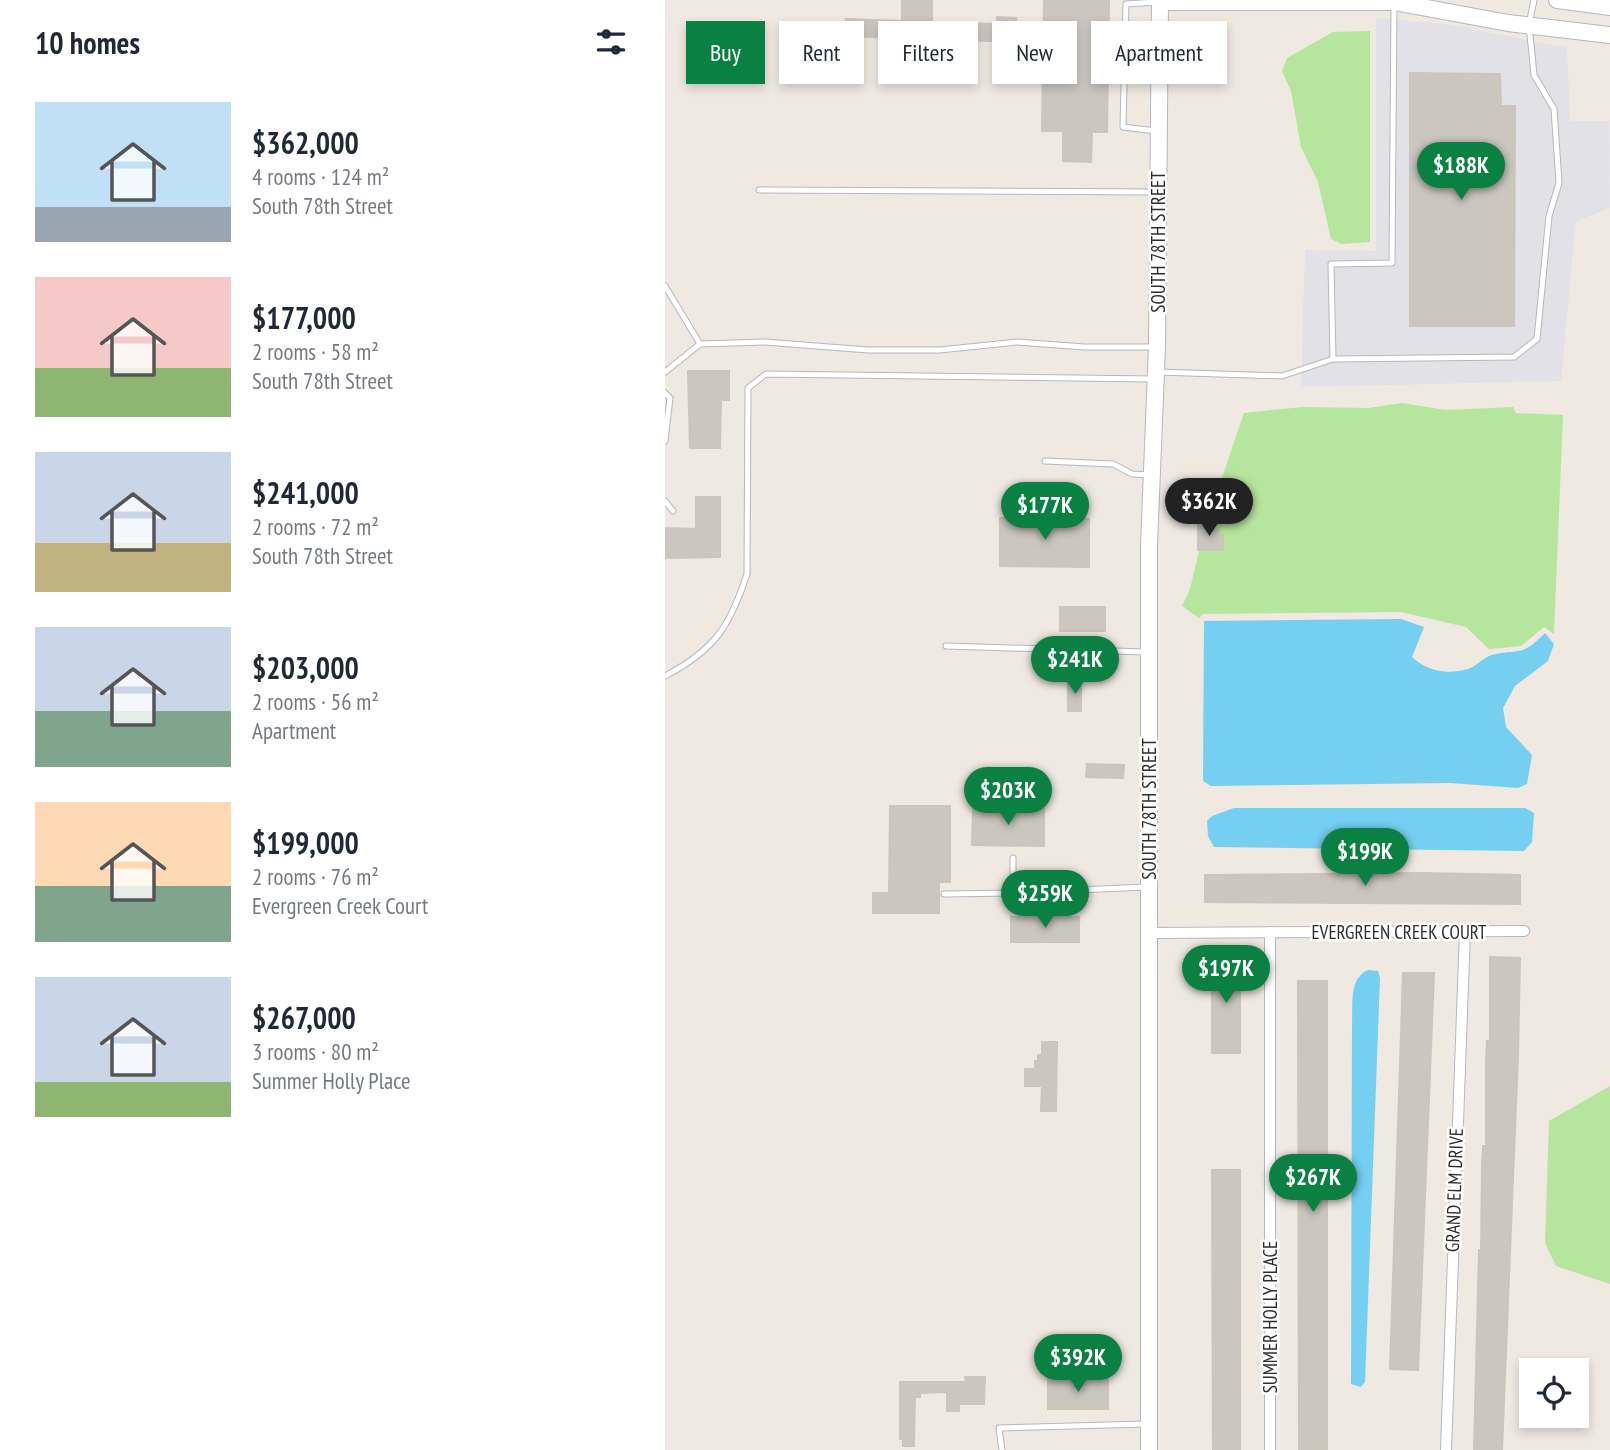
<!DOCTYPE html>
<meta charset="utf-8">
<style>
:root{--surface:#fff;--page:#f2f2f3;--text:#1f2937;--muted:#747a83;--accent:#0b8043}
body{margin:0;font-family:"PT Sans Narrow",sans-serif;background:var(--page);color:var(--text);height:100vh;display:flex;flex-direction:column;font-size:26px;white-space:nowrap}
*{box-sizing:border-box;margin:0}
p{font-size:23px;color:var(--muted)}
.icon{flex:none;width:38px;height:38px;fill:none;stroke:currentColor;stroke-width:2;stroke-linecap:round;stroke-linejoin:round}
.map{position:relative;flex:1;overflow:hidden}
.details{display:flex;flex-direction:column;background:var(--surface);width:665px}
.details>*{flex:none}
.banner{position:absolute;left:21px;top:21px;width:665px;height:63px;display:flex;gap:14px}
.tools{position:absolute;left:854px;top:1358px;display:grid;gap:14px}
.tools a{display:grid;place-items:center;width:70px;height:70px;border-radius:0px;background:var(--surface);box-shadow:0 4px 10px #0003;font-size:35px}
.price{position:absolute;translate:-50% -60px;padding:0 16px;border-radius:24px;background:var(--accent);color:#fff;font-size:23px;line-height:46px;filter:drop-shadow(0 2px 4px #0008)}
.price::after{content:'';position:absolute;left:50%;top:42px;width:21px;height:16px;margin-left:-10px;background:inherit;clip-path:polygon(0 0,100% 0,50% 100%)}
.price.current{background:#222;color:#fff}
ul{padding:0;list-style:none}
li{display:flex;align-items:center;gap:21px;height:175px;padding:0 35px}
li span{display:grid;place-items:center;flex:none;width:196px;height:140px;border-radius:0px;color:#555}
li>.icon{margin-inline-start:auto}
span .icon{width:84px;height:84px;fill:#fffc;stroke-width:1}
li b{font-size:30px}
h2{display:flex;justify-content:space-between;align-items:center;height:84px;padding:0 35px;font-size:30px}
.chip{padding:0 24px;border-radius:0px;background:var(--surface);box-shadow:0 4px 10px #0003;font-size:24px;line-height:63px}
.chip.current{background:var(--accent);color:#fff}
main{display:flex;flex:1;min-height:0}
.map>svg:first-child{display:block}
.industrial{fill:#e3e1e8}
.green{fill:#b6e59e}
.water{fill:#75cff0}
.building{fill:#cbc7bf;stroke:#cbc5ba;stroke-width:2}
.lines{fill:none;stroke-linecap:round;stroke-linejoin:round}
.lane-casing{stroke:#b4b7c1;stroke-width:7}
.street-casing{stroke:#b4b7c1;stroke-width:12}
.secondary-casing{stroke:#b4b7c1;stroke-width:18}
.lane{stroke:#fff;stroke-width:5}
.street{stroke:#fff;stroke-width:10}
.secondary{stroke:#fff;stroke-width:16}
.labels{text-anchor:middle;dominant-baseline:central;stroke-width:5;stroke-linejoin:round;paint-order:stroke}
.street-label{font-size:19px;fill:#2e2e2e;stroke:#fff}
</style>
<main>
<section class="details">
<h2>10 homes<svg class="icon" aria-label="filters" viewBox="0 0 24 24"><path d="M4 7h16M4 17h16"/><circle cx="9" cy="7" r="2"/><circle cx="15" cy="17" r="2"/></svg></h2>
<ul>
<li><span style="background:linear-gradient(#bfe0f5 75%,#9aa5b1 0)"><svg class="icon" aria-label="home" viewBox="0 0 24 24"><path d="M3 11l9-7 9 7M6 9v11h12V9"/></svg></span><div><b>$362,000</b><p>4 rooms · 124 m²</p><p>South 78th Street</p></div></li>
<li><span style="background:linear-gradient(#f6c9c9 65%,#8fb573 0)"><svg class="icon" aria-label="home" viewBox="0 0 24 24"><path d="M3 11l9-7 9 7M6 9v11h12V9"/></svg></span><div><b>$177,000</b><p>2 rooms · 58 m²</p><p>South 78th Street</p></div></li>
<li><span style="background:linear-gradient(#c9d6e8 65%,#c2b280 0)"><svg class="icon" aria-label="home" viewBox="0 0 24 24"><path d="M3 11l9-7 9 7M6 9v11h12V9"/></svg></span><div><b>$241,000</b><p>2 rooms · 72 m²</p><p>South 78th Street</p></div></li>
<li><span style="background:linear-gradient(#c9d6e8 60%,#7fa58c 0)"><svg class="icon" aria-label="home" viewBox="0 0 24 24"><path d="M3 11l9-7 9 7M6 9v11h12V9"/></svg></span><div><b>$203,000</b><p>2 rooms · 56 m²</p><p>Apartment</p></div></li>
<li><span style="background:linear-gradient(#ffd9b3 60%,#7fa58c 0)"><svg class="icon" aria-label="home" viewBox="0 0 24 24"><path d="M3 11l9-7 9 7M6 9v11h12V9"/></svg></span><div><b>$199,000</b><p>2 rooms · 76 m²</p><p>Evergreen Creek Court</p></div></li>
<li><span style="background:linear-gradient(#c9d6e8 75%,#8fb573 0)"><svg class="icon" aria-label="home" viewBox="0 0 24 24"><path d="M3 11l9-7 9 7M6 9v11h12V9"/></svg></span><div><b>$267,000</b><p>3 rooms · 80 m²</p><p>Summer Holly Place</p></div></li>
</ul>
</section>
<div class="map">
<svg width="945" height="1450" viewBox="0 0 945 1450">
<rect width="100%" height="100%" fill="#efe9e1"/>
<polygon class="industrial" points="711,18 782,24 902,48 905,121 944,121 945,208 911,221 896,381 636,387 640,250 711,251"/>
<g class="green">
<polygon points="705,31 705,242 677,244 666,239 653,182 636,147 626,91 617,71 622,58 668,32"/>
<polygon points="737,403 781,410 848,407 851,413 898,415 889,634 879,627 856,646 824,649 801,627 736,612 538,614 534,618 517,606 525,589 539,530 579,413 637,407 704,408"/>
<polygon points="945,1086 945,1284 891,1266 880,1243 884,1121"/>
</g>
<g class="water">
<path d="M 736,619 L 759,627 L 747,657 C 762,671 782,675 803,669 C 812,666 817,658 827,655 C 856,648 855,658 880,633 L 889,644 L 883,661 L 850,686 L 838,708 L 841,727 L 867,755 L 862,784 L 853,788 L 785,783 L 546,786 L 538,781 L 539,621 Z"/>
<polygon points="569,808 860,808 869,813 867,842 859,851 549,847 543,836 542,821 547,816"/>
<path d="M 703,970 L 713,971 L 715,978 L 700,1382 L 696,1387 L 686,1384 L 687,1022 C 688,1004 684,978 703,970 Z"/>
</g>
<g class="building">
<polygon points="237,0 267,0 267,22 332,24 332,17 351,18 351,38 327,38 327,41 180,36 181,19 237,21"/>
<polygon points="428,0 444,0 442,132 427,132 426,162 398,161 398,131 377,131 379,1"/>
<polygon points="745,73 835,74 836,106 850,106 849,326 745,326"/>
<polygon points="23,371 64,371 64,400 56,400 55,448 25,448"/>
<polygon points="31,497 55,497 55,557 0,558 0,528 31,529"/>
<polygon points="335,518 424,519 424,567 335,566"/>
<polygon points="533,523 545,523 545,531 553,530 553,535 558,535 558,550 533,550"/>
<rect x="395" y="607" width="45" height="24"/>
<rect x="403" y="680" width="13" height="31"/>
<polygon points="422,764 459,765 458,778 421,777"/>
<polygon points="225,806 285,806 285,882 274,882 274,913 208,913 208,893 224,893"/>
<polygon points="308,808 379,809 379,846 307,845"/>
<polygon points="758,873 855,875 855,904 540,902 540,875"/>
<rect x="346" y="917" width="68" height="25"/>
<polygon points="547,956 575,957 575,1053 547,1053"/>
<polygon points="825,957 855,958 853,1055 837,1450 809,1450 814,1250 816,1250 817,1167 818,1146 821,1146 821,1062 822,1041 825,1041"/>
<polygon points="738,973 769,973 753,1370 725,1369"/>
<polygon points="633,981 662,981 662,1450 634,1450"/>
<polygon points="377,1042 392,1042 391,1111 376,1111 377,1086 360,1086 360,1069 370,1069 370,1061 373,1061 373,1055 377,1055"/>
<polygon points="547,1170 575,1170 575,1450 548,1450"/>
<polygon points="300,1377 320,1377 319,1404 294,1404 294,1411 282,1411 282,1392 255,1393 255,1397 250,1397 249,1446 238,1446 238,1439 235,1439 235,1382 301,1382"/>
<rect x="383" y="1379" width="60" height="30"/>
</g>
<g class="lines">
<g class="lane-casing">
<g id="lane">
<polyline points="491,131 458,127 461,4 492,2"/>
<polyline points="94,190 490,192"/>
<polyline points="0,286 35,344"/>
<polyline points="668,359 666,264 727,263 729,5"/>
<polyline points="0,372 35,344 100,342 203,350 275,350 352,342 419,347 489,347"/>
<polyline points="493,372 617,376 668,359 849,357 872,339 884,216 894,183 889,109 869,75 864,25 869,0"/>
<polyline points="0,393 5,398 0,441"/>
<polyline points="380,461 448,464 467,474 486,475"/>
<polyline points="0,501 8,511"/>
<polyline points="281,646 481,652"/>
<path d="M 0,676 C 50,650 65,626 82,574 L 83,388 L 101,374 L 488,379"/>
<polyline points="348,858 348,893 481,887"/>
<polyline points="279,894 348,893"/>
<polyline points="337,1450 334,1428 480,1424"/>
</g>
</g>
<g class="street-casing">
<g id="street">
<polyline points="605,932 605,1450"/>
<polyline points="484,933 859,931"/>
<polyline points="781,1450 800,931"/>
</g>
</g>
<g class="secondary-casing">
<g id="secondary">
<polyline points="892,0 945,7"/>
<polyline points="495,2 729,2 843,23 945,35"/>
<polyline points="484,1450 484,545 492,347 495,0"/>
</g>
</g>
<use href="#lane" class="lane"/>
<use href="#street" class="street"/>
<use href="#secondary" class="secondary"/>
</g>
<g class="labels">
<g class="street-label">
<text transform="translate(493 242) rotate(-90)">SOUTH 78TH STREET</text>
<text transform="translate(484 809) rotate(-90)">SOUTH 78TH STREET</text>
<text x="734" y="932">EVERGREEN CREEK COURT</text>
<text transform="translate(789 1190) rotate(-88)">GRAND ELM DRIVE</text>
<text transform="translate(605 1317) rotate(-90)">SUMMER HOLLY PLACE</text>
</g>
</g>
</svg>
<div class="tools">
<a><svg class="icon" aria-label="locate" viewBox="0 0 24 24"><circle cx="12" cy="12" r="6"/><path d="M12 2v4M12 18v4M2 12h4M18 12h4"/></svg></a>
</div>
<b class="price" style="left:796px;top:202px">$188K</b>
<b class="price current" style="left:544px;top:538px">$362K</b>
<b class="price" style="left:380px;top:542px">$177K</b>
<b class="price" style="left:410px;top:696px">$241K</b>
<b class="price" style="left:343px;top:827px">$203K</b>
<b class="price" style="left:700px;top:888px">$199K</b>
<b class="price" style="left:380px;top:930px">$259K</b>
<b class="price" style="left:561px;top:1005px">$197K</b>
<b class="price" style="left:648px;top:1214px">$267K</b>
<b class="price" style="left:413px;top:1394px">$392K</b>
<div class="banner">
<a class="chip current">Buy</a>
<a class="chip">Rent</a>
<a class="chip">Filters</a>
<a class="chip">New</a>
<a class="chip">Apartment</a>
</div>
</div>
</main>
